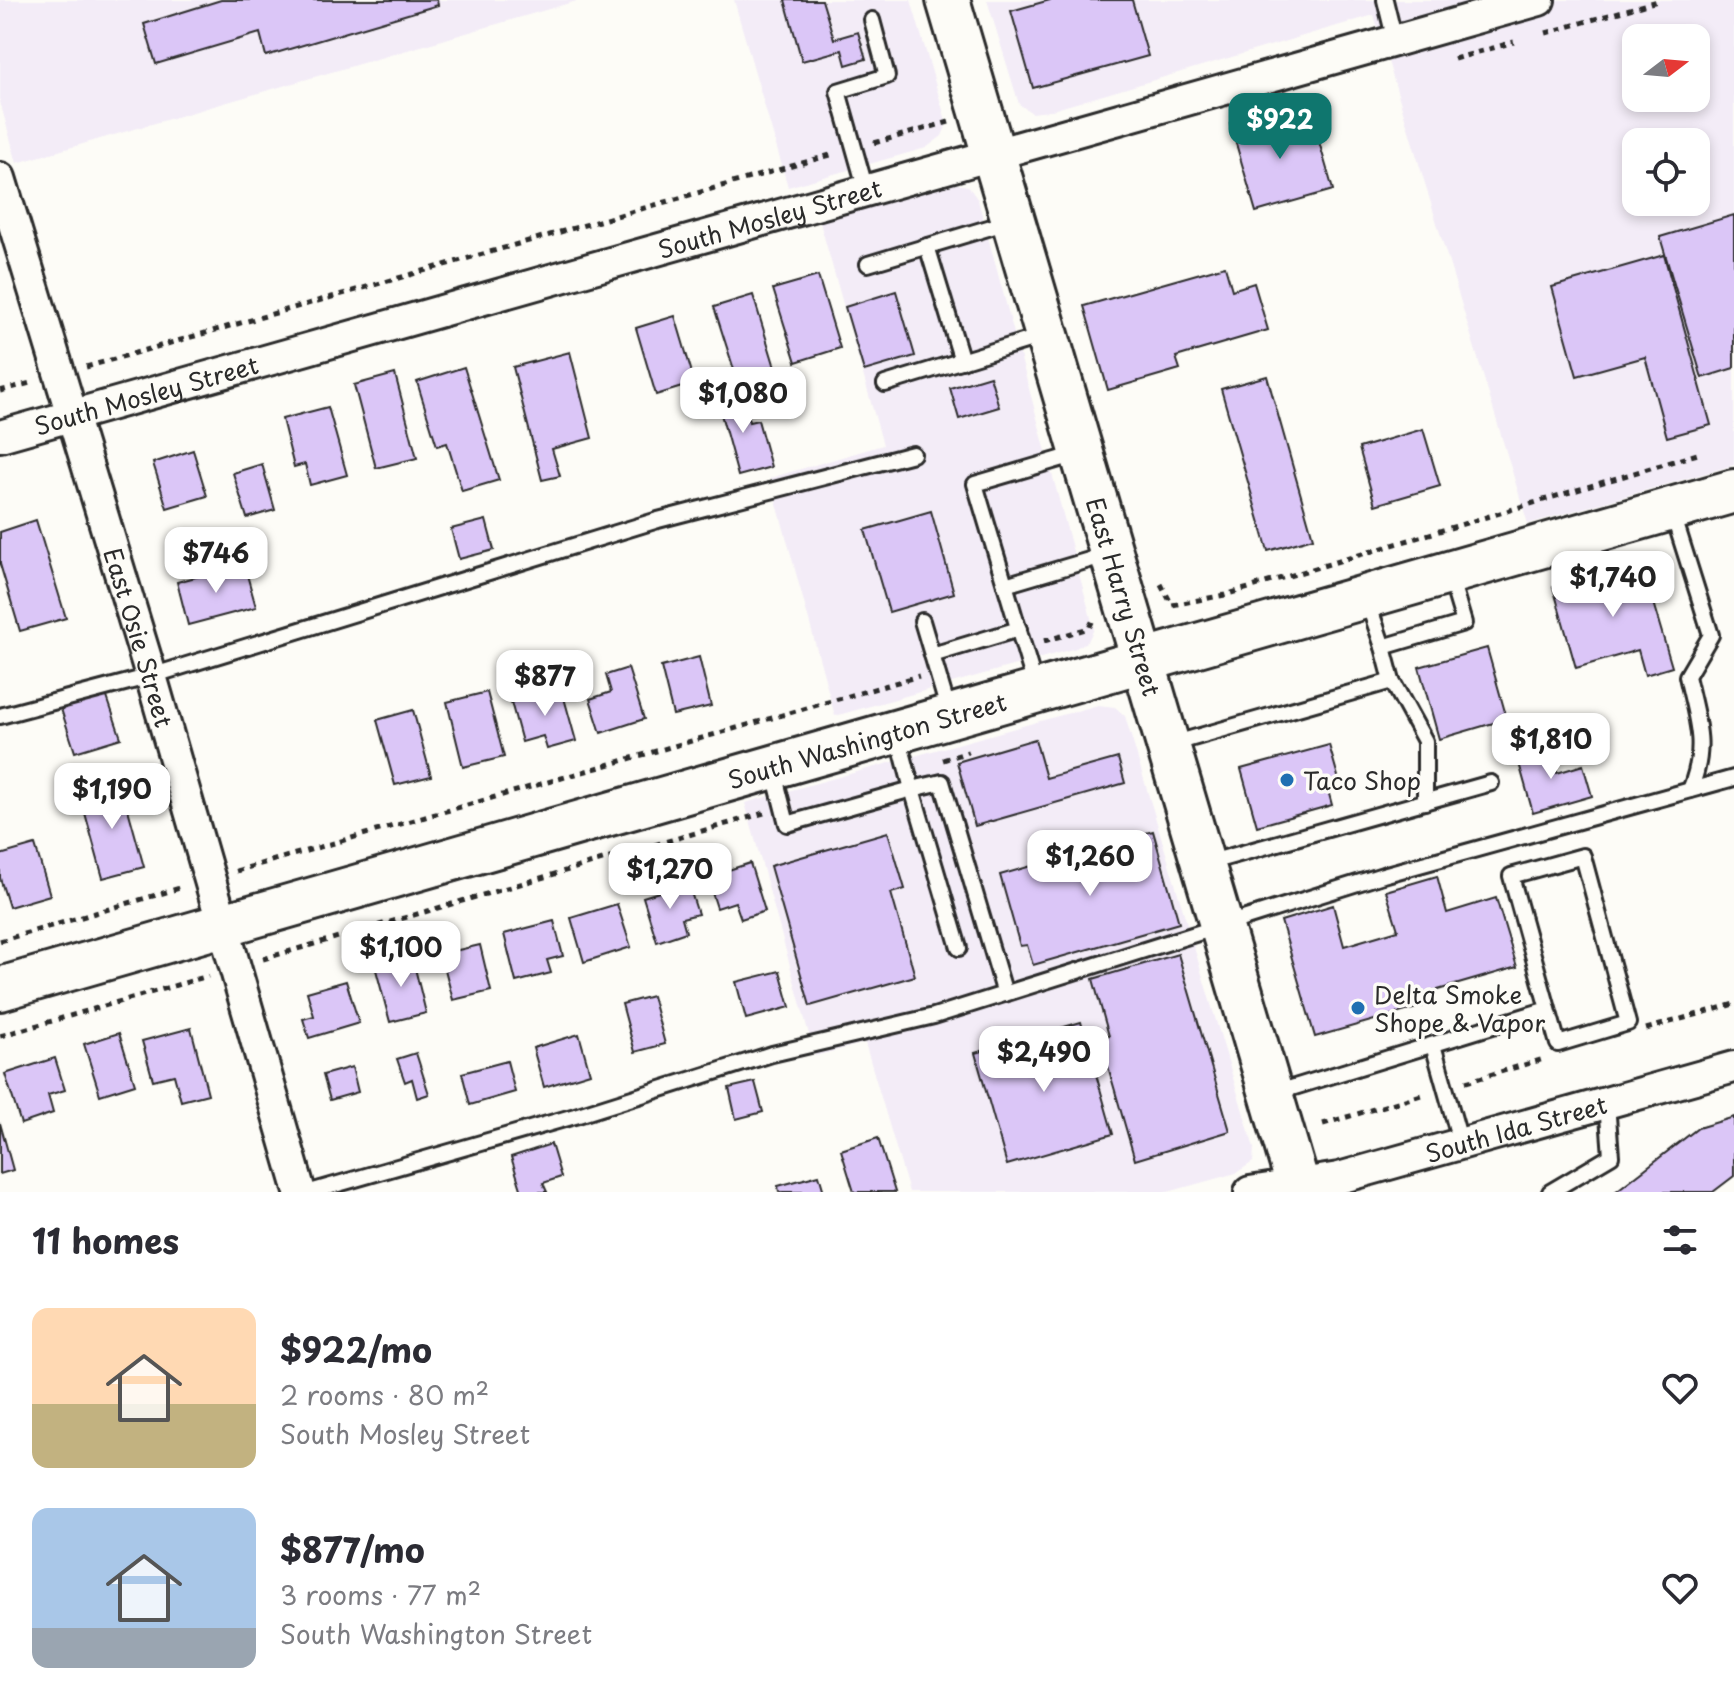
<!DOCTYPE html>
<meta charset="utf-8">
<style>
:root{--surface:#fff;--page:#f2f2f3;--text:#2b2b33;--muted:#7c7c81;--accent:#0f766e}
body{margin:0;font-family:"Playpen Sans",sans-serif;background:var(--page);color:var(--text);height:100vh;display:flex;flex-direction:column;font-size:30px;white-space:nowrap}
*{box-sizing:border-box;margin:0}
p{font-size:26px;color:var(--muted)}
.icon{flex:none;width:44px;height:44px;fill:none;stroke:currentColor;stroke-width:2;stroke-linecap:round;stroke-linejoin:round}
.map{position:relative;height:1192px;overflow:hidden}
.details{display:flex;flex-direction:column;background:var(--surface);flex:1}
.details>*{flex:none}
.needle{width:52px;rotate:74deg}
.controls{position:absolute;left:1622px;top:24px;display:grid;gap:16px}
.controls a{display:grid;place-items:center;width:88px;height:88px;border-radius:16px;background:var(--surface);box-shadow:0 4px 12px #0003;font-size:40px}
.price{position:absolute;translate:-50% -68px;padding:0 18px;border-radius:16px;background:#fff;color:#222;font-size:26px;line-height:52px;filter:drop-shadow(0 2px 4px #0008)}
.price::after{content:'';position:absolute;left:50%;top:48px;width:24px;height:18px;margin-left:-12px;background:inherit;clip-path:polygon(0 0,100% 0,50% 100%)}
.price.selected{background:var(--accent);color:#fff}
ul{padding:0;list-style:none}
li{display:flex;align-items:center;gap:24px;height:200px;padding:0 32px}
li span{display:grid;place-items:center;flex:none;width:224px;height:160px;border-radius:16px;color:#555}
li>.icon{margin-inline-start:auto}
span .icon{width:96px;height:96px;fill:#fffc;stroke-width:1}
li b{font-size:34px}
h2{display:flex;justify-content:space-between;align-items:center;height:96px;padding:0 32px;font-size:34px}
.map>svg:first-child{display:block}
.built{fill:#f3ecf7;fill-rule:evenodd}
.building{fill:#dbc6f7;stroke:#2b2b2b;stroke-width:2}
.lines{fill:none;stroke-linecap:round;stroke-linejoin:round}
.lane-casing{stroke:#2b2b2b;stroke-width:20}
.street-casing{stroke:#2b2b2b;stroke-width:36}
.secondary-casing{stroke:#2b2b2b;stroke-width:48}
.path{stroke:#2b2b2b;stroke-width:5;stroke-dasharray:6 6;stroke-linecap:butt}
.lane{stroke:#fdfcf7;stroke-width:14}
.street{stroke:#fdfcf7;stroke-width:30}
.secondary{stroke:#fdfcf7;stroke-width:42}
.poi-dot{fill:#1f6fb2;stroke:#fdfcf7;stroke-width:3}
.labels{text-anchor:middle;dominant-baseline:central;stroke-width:7;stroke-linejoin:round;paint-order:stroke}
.street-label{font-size:24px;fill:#2b2b2b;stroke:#fdfcf7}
.poi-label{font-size:24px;fill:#2b2b2b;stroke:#fdfcf7;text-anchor:start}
</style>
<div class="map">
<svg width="1734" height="1192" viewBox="0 0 1734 1192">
<rect width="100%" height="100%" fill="#fdfcf7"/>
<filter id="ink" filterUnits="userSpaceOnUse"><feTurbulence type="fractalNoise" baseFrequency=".0125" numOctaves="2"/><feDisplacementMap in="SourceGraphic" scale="16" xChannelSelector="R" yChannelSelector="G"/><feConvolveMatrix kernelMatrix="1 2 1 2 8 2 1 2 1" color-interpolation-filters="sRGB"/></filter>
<g filter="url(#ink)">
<g class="built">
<polygon points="0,0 580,0 17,163 0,102"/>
<polygon points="734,0 911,0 947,124 942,136 926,148 788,187"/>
<path d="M 987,0 L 1734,0 L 1734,465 L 1528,524 L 1374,15 L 1049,111 L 1032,113 L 1019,104 ZM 1636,38 L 1696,38 L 1696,98 L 1636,98 ZM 1636,142 L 1696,142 L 1696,202 L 1636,202 Z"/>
<polygon points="951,183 968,186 978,200 1094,629 1088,641 1076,648 835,716 770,478 883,445 819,219"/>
<polygon points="1098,705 1115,707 1125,716 1254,1148 1253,1162 1236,1173 1168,1192 909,1192 865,1043 815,1056 745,803"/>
</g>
<g class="building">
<polygon points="221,0 437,0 438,5 266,56 260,33 156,64 144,24"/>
<polygon points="785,0 822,0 834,39 858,32 866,59 846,65 842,50 802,61"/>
<polygon points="1050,0 1132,0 1148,56 1033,88 1011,11"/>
<polygon points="1273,110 1279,131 1313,121 1333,190 1256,212 1230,123"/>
<polygon points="1734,215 1734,368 1702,378 1660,237"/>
<polygon points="1664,255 1711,425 1667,437 1645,357 1577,376 1552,287"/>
<polygon points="1225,266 1232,290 1254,283 1268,330 1176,357 1180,369 1108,390 1084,306"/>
<polygon points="818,276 840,348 796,362 773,289"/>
<polygon points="896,291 915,356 864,371 845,307"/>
<polygon points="753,295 777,374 754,381 751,371 736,376 714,307"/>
<polygon points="675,316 695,383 656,395 636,328"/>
<polygon points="570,352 592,438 552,449 560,476 542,480 513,367"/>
<polygon points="464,367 499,480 462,491 447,443 437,446 417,382"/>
<polygon points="395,374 417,458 376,468 354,385"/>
<polygon points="990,376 999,407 959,419 950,388"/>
<polygon points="1267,376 1313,538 1268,551 1221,389"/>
<polygon points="740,389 749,422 758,420 771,467 738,476 716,396"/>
<polygon points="328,407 347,475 310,485 305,464 294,467 282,419"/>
<polygon points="1423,429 1440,486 1375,505 1359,448"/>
<polygon points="193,450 207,496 167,508 153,463"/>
<polygon points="262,464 275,510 247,518 233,473"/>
<polygon points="931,511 954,593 889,612 865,530"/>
<polygon points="36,520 66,618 20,631 0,564 0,532"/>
<polygon points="486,520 494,550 459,559 451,529"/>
<polygon points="1641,562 1672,667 1645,675 1638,650 1576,668 1553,587"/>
<polygon points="244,564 256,607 188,625 177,582"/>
<polygon points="1487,648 1507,719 1439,739 1419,667"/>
<polygon points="699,657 711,706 673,715 661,667"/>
<polygon points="628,668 644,719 601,733 590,699 611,692 606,675"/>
<polygon points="561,687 576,741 547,749 543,736 522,742 511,702"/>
<polygon points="487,692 504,757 463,767 447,702"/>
<polygon points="106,694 121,738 75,752 61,709"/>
<polygon points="413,710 431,776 395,785 377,720"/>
<polygon points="1035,739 1046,778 1118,758 1125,783 975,826 957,762"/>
<polygon points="1329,745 1339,780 1326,783 1332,805 1257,826 1241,769"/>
<polygon points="1549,747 1557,773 1583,765 1592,796 1533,813 1517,756"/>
<polygon points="121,784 144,867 103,878 80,795"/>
<polygon points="1153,831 1179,923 1033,965 1027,945 1020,946 1000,875"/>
<polygon points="888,832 905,889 891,893 915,976 810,1006 770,866"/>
<polygon points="35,845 50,895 9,907 0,878 0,855"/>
<polygon points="750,863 765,911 741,919 735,902 717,908 707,877"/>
<polygon points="1437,876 1447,913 1496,898 1517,967 1424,994 1427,1005 1315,1037 1281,921 1333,905 1344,946 1398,930 1386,891"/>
<polygon points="688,883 698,914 682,918 686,932 657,942 643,897"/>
<polygon points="617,904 631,947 584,962 571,918"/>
<polygon points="554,921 563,956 547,960 551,973 516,982 504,934"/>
<polygon points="480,945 491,991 453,1000 441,954"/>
<polygon points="1178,954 1230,1131 1135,1160 1100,1039 1109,1036 1093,979"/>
<polygon points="412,956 426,1013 390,1022 375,966"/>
<polygon points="780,971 790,1007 746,1019 736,982"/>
<polygon points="346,981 359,1023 309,1038 303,1019 314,1016 307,992"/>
<polygon points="652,996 665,1044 635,1052 622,1004"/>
<polygon points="1081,1022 1113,1134 1007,1165 975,1053"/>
<polygon points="191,1028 208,1094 181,1101 174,1075 153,1080 142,1041"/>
<polygon points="119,1033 135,1084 100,1095 84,1044"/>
<polygon points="579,1034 590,1073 544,1087 533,1048"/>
<polygon points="416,1053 429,1094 417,1098 412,1079 405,1082 397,1059"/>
<polygon points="55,1058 65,1090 48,1095 53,1113 21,1124 5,1074"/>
<polygon points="507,1061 515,1092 470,1105 462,1073"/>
<polygon points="352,1067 358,1092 330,1100 323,1075"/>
<polygon points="755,1082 763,1112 736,1119 729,1088"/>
<polygon points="1734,1117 1734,1176 1713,1192 1615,1192 1698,1128"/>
<polygon points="0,1123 13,1170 0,1174"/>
<polygon points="878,1138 895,1192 854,1192 841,1150"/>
<polygon points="551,1144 561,1177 543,1183 547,1192 522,1192 511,1157"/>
<polygon points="819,1175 824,1192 779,1192 778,1186"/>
</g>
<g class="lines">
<g class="lane-casing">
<g id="lane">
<polyline points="1385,0 1395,41"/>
<polyline points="866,190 838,91 887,76 872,20"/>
<polyline points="927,246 962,361"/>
<polyline points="868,264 1008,222"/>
<polyline points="885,384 1042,336"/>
<path d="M 1672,511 L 1711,635 L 1687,676 C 1697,721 1708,746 1690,790"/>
<polyline points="1005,585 1106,555"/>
<polyline points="1367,600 1383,647 1464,623 1450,576"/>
<polyline points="922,621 949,712"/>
<polyline points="932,655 1019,629"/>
<polyline points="1392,681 1425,741 1425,802"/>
<polyline points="1036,688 975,484 1077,454"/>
<polyline points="0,716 151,676 658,520 913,454"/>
<polyline points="898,736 912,789 942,782 1005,994"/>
<polyline points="1172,744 1392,681 1383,647"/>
<polyline points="773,769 787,824 912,789 959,948"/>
<polyline points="1207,863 1491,783"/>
<polyline points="1433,1045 1461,1144"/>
<polyline points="1275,1093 1548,1009 1511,876 1583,856 1628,1023 1558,1044 1548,1009"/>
<polyline points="310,1192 575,1116 772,1054 934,1016 1383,875 1734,778"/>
<polyline points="1550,1192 1611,1156 1607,1103"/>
</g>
</g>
<g class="street-casing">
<g id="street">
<path id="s1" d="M 0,178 L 147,662 L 300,1192"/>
<path id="s2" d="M 0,436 L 1539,0"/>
<path id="s3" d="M 1250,1192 L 1339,1178 L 1734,1067"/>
</g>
</g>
<g class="secondary-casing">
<g id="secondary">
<path id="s4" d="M 948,0 L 1300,1192"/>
<path id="s5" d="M 0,989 L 1734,491"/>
</g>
</g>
<g class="path">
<polyline points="1546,33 1661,0"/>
<polyline points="1454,59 1514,42"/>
<polyline points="874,143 949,122"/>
<polyline points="86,367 834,154"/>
<polyline points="0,391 34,382"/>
<polyline points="1161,584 1172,605 1225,595 1701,453"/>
<polyline points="1044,641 1089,628 1094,618"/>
<polyline points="943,760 968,752"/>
<polyline points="236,871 919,676"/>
<polyline points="0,941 180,888"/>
<polyline points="263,959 764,813"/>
<polyline points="1646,1029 1734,1004"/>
<polyline points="0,1036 208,976"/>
<polyline points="1466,1082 1544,1059"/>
<polyline points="1323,1124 1425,1094"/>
</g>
<use href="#lane" class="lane"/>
<use href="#street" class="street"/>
<use href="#secondary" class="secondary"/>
</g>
</g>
<g class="poi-dot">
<circle cx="1287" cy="780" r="8"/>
<circle cx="1358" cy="1008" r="8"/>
</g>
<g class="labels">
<g class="street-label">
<text stroke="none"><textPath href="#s2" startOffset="800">South Mosley Street</textPath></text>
<text stroke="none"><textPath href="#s2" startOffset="152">South Mosley Street</textPath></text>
<text stroke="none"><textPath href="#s4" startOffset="622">East Harry Street</textPath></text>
<text stroke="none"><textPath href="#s1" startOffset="480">East Osie Street</textPath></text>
<text stroke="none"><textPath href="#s5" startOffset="902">South Washington Street</textPath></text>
<text stroke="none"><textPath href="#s3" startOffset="274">South Ida Street</textPath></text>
</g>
<g class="poi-label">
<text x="1303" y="780">Taco Shop</text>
<text x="1374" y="994">Delta Smoke<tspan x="1374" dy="28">Shope &amp; Vapor</tspan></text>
</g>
</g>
</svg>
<div class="controls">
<a><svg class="needle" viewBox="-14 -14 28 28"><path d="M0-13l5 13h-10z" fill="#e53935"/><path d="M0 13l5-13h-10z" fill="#7c7c81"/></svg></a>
<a><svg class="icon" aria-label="locate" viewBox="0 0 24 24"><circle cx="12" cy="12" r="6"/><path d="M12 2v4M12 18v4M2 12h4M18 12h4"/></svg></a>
</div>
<b class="price selected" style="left:1280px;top:161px">$922</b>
<b class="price" style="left:743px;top:435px">$1,080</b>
<b class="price" style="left:216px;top:595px">$746</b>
<b class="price" style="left:1613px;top:619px">$1,740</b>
<b class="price" style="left:545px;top:718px">$877</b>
<b class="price" style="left:1551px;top:781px">$1,810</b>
<b class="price" style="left:112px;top:831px">$1,190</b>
<b class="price" style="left:1090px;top:898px">$1,260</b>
<b class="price" style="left:670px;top:911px">$1,270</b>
<b class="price" style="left:401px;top:989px">$1,100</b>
<b class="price" style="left:1044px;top:1094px">$2,490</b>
</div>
<section class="details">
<h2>11 homes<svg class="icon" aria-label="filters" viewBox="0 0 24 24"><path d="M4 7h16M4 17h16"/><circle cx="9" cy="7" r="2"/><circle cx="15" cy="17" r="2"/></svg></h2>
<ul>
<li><span style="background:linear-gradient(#ffd9b3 60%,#c2b280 0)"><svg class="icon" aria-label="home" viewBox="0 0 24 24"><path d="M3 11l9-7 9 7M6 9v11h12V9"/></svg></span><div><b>$922/mo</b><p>2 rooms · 80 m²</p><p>South Mosley Street</p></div><svg class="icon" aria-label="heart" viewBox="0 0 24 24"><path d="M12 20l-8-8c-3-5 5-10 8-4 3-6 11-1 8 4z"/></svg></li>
<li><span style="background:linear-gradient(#a9c7e8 75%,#9aa5b1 0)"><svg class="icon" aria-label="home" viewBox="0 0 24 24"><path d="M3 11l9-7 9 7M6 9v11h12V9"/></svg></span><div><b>$877/mo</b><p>3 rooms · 77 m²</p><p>South Washington Street</p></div><svg class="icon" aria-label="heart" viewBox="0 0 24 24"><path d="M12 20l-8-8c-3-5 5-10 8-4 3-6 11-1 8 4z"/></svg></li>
</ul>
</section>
